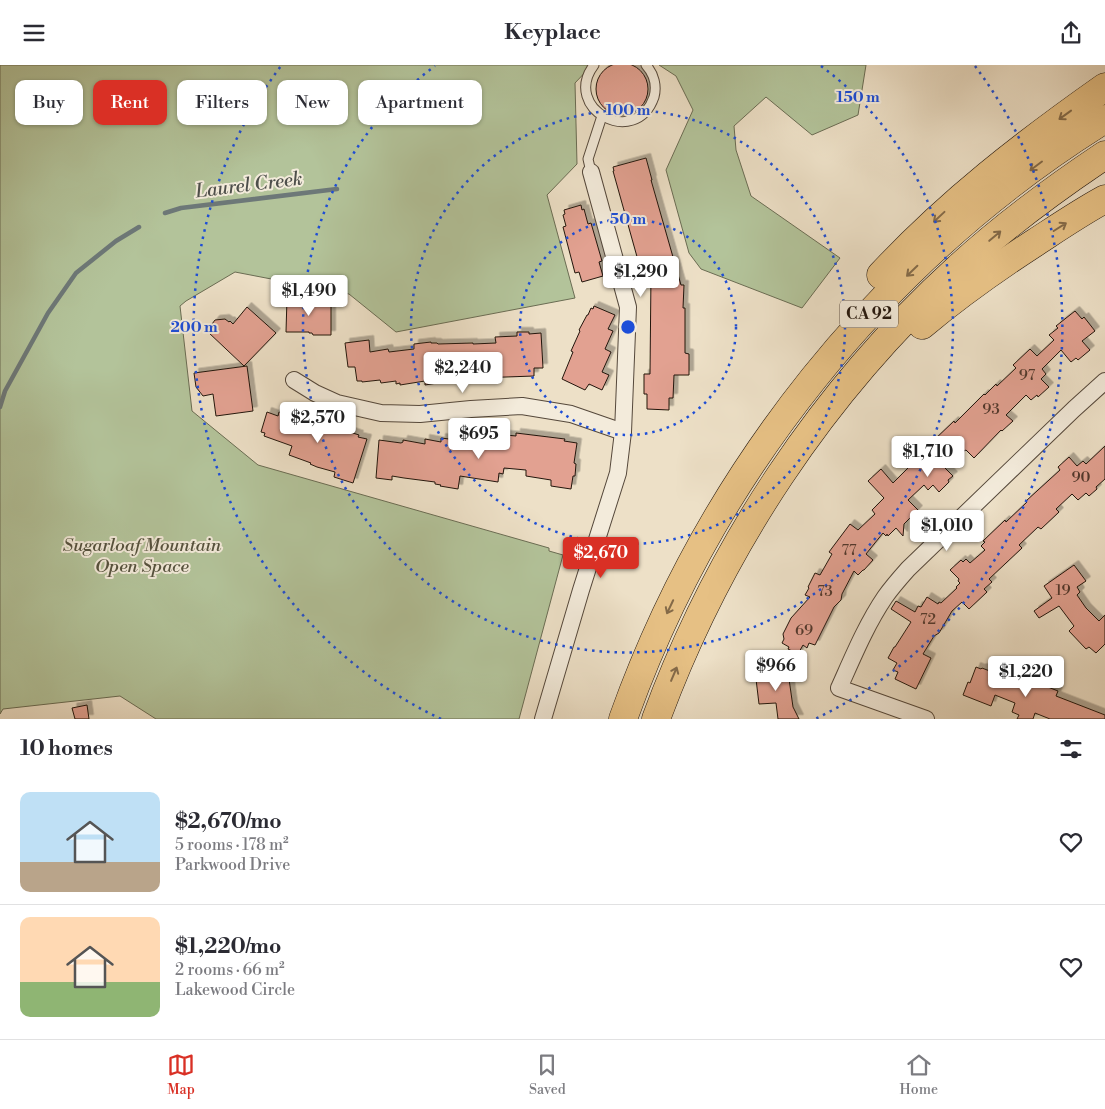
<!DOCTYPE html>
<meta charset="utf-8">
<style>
:root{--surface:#fff;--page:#f7f7f7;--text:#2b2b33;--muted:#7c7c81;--line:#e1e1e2;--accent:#d93025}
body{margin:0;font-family:"Libre Bodoni",serif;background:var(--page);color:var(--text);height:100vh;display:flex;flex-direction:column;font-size:19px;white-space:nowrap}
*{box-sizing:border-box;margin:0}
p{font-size:16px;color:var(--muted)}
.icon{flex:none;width:28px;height:28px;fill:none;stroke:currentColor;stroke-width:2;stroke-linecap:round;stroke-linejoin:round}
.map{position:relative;height:654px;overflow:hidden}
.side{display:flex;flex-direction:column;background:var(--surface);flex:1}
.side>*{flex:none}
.guide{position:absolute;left:15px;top:15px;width:500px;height:45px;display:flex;gap:10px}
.price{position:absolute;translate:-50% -42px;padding:0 11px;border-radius:5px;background:#fff;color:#222;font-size:16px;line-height:32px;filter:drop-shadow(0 1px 2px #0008)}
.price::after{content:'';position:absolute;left:50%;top:30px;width:15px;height:11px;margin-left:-8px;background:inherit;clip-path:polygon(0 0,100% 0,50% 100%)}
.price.selected{background:var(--accent);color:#fff}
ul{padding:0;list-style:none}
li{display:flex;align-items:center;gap:15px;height:125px;padding:0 20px}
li+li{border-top:1px solid var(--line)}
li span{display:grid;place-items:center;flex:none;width:140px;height:100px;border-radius:10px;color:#555}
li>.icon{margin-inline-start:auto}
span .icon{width:60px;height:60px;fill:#fffc;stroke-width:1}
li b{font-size:21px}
h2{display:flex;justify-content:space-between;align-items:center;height:60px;padding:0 20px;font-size:21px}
.chip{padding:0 18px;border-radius:10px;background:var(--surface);box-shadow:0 1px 4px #0004;font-size:18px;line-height:45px}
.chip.selected{background:var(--accent);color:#fff}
header{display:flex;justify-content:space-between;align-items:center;height:65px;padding:0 20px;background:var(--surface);font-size:22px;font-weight:700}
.tabs{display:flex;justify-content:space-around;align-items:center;height:70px;border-top:1px solid var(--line);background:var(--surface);font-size:14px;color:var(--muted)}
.tabs a{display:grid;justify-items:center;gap:2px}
.tabs .selected{color:var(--accent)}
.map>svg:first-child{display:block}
.green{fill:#b3c39a;stroke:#6a6c53}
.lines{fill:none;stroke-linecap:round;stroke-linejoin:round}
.stream{stroke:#6d7878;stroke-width:4.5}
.building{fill:#e2a191;stroke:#22150c;filter:url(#shadow)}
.lane-casing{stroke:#55483b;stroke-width:11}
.street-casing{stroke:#55483b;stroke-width:18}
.highway-casing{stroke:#22150c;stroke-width:29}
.lane{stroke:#f3ebdb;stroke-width:9}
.street{stroke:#f3ebdb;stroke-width:16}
.highway{stroke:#e6c084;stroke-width:28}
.oneway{stroke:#846a48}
.ring{fill:none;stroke:#1d4ed8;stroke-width:2.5;stroke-dasharray:2.5 5}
.labels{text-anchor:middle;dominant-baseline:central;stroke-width:4;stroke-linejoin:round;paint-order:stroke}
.number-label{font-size:15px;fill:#52382d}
.shield{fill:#f3ebdb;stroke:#61554a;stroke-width:1}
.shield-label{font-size:16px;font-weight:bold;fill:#22150c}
.park-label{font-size:18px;font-style:italic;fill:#55523e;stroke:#f3ebdb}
.water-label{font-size:19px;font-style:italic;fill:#4e4f4b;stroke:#f3ebdb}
.centre{fill:#1d4ed8;stroke:#f3ebdb;stroke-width:2.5}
.ring-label{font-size:15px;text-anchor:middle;font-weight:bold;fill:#1d4ed8;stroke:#f3ebdb;stroke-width:4;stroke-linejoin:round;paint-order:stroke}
</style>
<header><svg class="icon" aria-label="menu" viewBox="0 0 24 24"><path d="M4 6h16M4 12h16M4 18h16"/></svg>Keyplace<svg class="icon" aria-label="share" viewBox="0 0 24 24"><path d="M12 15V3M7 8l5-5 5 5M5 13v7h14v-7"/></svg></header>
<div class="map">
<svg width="1105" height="654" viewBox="0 0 1105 654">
<defs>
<filter id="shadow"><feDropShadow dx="4.5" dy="-4.5" stdDeviation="0" flood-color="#0004"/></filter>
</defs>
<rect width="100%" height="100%" fill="#ede0c7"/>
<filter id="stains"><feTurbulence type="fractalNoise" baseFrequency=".004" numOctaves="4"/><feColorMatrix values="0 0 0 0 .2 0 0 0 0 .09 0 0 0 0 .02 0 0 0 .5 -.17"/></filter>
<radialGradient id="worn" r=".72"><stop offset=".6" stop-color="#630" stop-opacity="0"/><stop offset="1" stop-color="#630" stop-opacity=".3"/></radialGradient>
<g class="green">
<polygon points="0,0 592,0 575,18 577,99 547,130 575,233 396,267 349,229 235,207 186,236 180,241 192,346 258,400 549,483 549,486 563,490 519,654 156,654 120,631 3,644 0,649"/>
<polygon points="659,0 866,0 858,50 812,70 766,32 734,61 736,85 751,131 840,193 802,243 701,204 689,188 666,105 693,45 676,11"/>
</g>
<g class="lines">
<g class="stream">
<polyline points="165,148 181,143 337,124"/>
<polyline points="0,342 5,326 48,248 76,208 116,176 139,162"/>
</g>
</g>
<g class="building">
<circle cx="622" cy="24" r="26"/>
<polygon points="646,93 652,115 651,115 681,220 684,220 683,243 685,243 685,288 689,289 689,310 674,310 673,333 669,333 669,345 647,344 647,329 644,329 644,309 650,309 651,209 644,211 641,206 613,106 614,106 613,102"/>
<polygon points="581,140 582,145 584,144 588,159 591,158 602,196 599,197 603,211 582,217 579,207 575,208 563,162 566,161 563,150 565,149 564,145"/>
<polygon points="287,233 309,233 309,237 331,237 331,270 313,270 312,268 309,268 309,267 286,267"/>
<polygon points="594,241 615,250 608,264 613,266 605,284 611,287 602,307 609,310 602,325 589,319 585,325 562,314 573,287 571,286 580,266 579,265 587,250 588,250 591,243 593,244"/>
<polygon points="247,242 276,268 244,301 208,267 212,262 212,259 215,255 225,254 229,257 230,256 233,259"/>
<polygon points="1075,246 1082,254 1084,252 1095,266 1082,276 1090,285 1078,295 1076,293 1071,297 1061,285 1042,304 1046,309 1041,314 1049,322 1038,332 1037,330 1031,335 1026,330 1006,350 1013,356 1002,366 1001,365 974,393 966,385 964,386 962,383 944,402 953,411 948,415 949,417 939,427 933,420 928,425 924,420 908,435 918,445 904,459 903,471 896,463 888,471 887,469 886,471 883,468 866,489 873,495 864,505 863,505 858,510 854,506 842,529 841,535 834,542 815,580 809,578 807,583 803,580 798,589 788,584 789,582 782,578 784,574 783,569 791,553 810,532 805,530 809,523 808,522 815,508 820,510 832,489 829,487 850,459 858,465 875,449 872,445 884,433 868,416 881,404 893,418 913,398 911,397 954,356 955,358 984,329 985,330 996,319 997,321 1016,303 1013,300 1030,284 1037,291 1054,275 1049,270 1058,263 1056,261"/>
<polygon points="517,267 529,267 529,269 541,268 543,303 534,303 534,311 478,313 478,311 442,313 443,317 425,320 425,316 400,320 400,318 396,319 396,316 381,318 380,315 362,317 362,316 357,316 355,302 348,302 345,278 369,275 370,287 388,284 389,287 414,284 414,279 431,277 431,278 437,278 438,279 473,278 473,279 496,278 495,272 517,271"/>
<polygon points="247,301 253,346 216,351 213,329 203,331 196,322 194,308"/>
<polygon points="267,347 278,351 279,347 307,356 307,353 359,370 358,372 367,374 353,418 334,412 335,407 317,402 310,399 311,398 289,390 292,381 264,371 265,368 261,367"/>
<polygon points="485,368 516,371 516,368 565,374 564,376 577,378 574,398 576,399 575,411 573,411 571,424 551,421 551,415 526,411 526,405 504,403 503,409 499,408 498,417 460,411 458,424 440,421 441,420 435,419 435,417 404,413 392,411 392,415 376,413 379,375 401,378 403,377 403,375 425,379 425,374 441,377 441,373 457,375 457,379 483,383"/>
<polygon points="1105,381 1105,414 1096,422 1097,424 1089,431 1086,428 1078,435 1072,429 1056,444 1059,447 1041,464 1038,462 1019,480 1022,483 989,514 992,517 984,524 987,527 969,544 962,537 952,546 939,568 934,571 923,589 931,593 916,624 895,614 898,607 893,605 897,598 888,593 894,582 895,582 911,557 891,544 896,536 915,547 918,541 921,542 927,532 938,539 939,537 941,538 957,523 956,522 960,518 958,516 959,514 950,505 961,495 963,497 966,494 970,498 985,485 981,481 985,477 983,476 1005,455 1006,457 1027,437 1026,436 1060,405 1058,402 1069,392 1077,401 1083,396 1086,399"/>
<polygon points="1074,500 1086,516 1077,522 1080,527 1077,530 1086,543 1099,556 1105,550 1105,579 1096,588 1089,582 1086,584 1069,566 1074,561 1059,541 1039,553 1034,546 1052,533 1044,521"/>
<polygon points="776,600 777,608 788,607 793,642 799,654 778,654 776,638 759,639 756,614 758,613 757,606 766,604 766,602"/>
<polygon points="976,602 981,604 982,603 1000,610 1000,611 1022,620 1025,613 1058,626 1056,631 1105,650 1105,654 1050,654 1035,648 1033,654 1017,654 1019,650 1012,647 1015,638 995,630 991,641 963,630 968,617 970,618"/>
<polygon points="87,640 89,654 75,654 72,643"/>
</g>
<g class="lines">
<g class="lane-casing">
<g id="lane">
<path d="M 594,0 C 561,44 636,84 654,32 C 657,21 654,9 646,0"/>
<polyline points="591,107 588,94 602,51"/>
</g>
</g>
<g class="street-casing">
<g id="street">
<polyline points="294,315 315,328 337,338 381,348 420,349 471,344 522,341 571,349 623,367"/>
<polyline points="543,654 581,525 618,408 623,367 628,242 591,107"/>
<path d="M 926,654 L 839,623 C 853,592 866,560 885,532 C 892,522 900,513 908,504 L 1074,344 L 1105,316"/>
</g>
</g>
<g class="highway-casing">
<g id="highway">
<path d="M 881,210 C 949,137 1024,79 1105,22"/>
<path d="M 922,260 C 958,230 996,203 1036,177 C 1059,162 1081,147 1105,134"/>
<path d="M 623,654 C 711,407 883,192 1105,54"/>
<path d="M 656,654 C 719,483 823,326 958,203 C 1004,161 1054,124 1105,90"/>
</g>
</g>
<use href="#lane" class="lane"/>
<use href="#street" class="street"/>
<use href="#highway" class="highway"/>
</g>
<defs><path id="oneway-shaft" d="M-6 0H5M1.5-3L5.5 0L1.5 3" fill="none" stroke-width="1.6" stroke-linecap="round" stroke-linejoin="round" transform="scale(1.25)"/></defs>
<g class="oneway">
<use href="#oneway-shaft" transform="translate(1065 50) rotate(144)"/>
<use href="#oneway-shaft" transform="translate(1036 101) rotate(143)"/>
<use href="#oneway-shaft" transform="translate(939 152) rotate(137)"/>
<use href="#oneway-shaft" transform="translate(1060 162) rotate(-32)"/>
<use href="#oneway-shaft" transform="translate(995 171) rotate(-40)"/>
<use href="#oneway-shaft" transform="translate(912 206) rotate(136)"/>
<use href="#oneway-shaft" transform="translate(670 542) rotate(115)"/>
<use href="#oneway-shaft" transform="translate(674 609) rotate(-67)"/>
</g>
<g class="ring">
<circle cx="628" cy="262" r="108"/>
<circle cx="628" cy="262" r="217"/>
<path d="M821 1A325 325 0 1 1 435 1"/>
<path d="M441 654A434 434 0 0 1 281 1M975 1A434 434 0 0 1 815 654"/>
</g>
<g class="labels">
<g class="number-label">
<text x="1027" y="310">97</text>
<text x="991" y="344">93</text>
<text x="1081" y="412">90</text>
<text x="849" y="485">77</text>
<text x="1063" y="525">19</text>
<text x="825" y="526">73</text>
<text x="928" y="554">72</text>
<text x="804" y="565">69</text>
</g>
<rect class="shield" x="840" y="235.5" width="58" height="27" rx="4"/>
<g class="shield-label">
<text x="869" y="249">CA 92</text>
</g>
<g class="park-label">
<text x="142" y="480">Sugarloaf Mountain<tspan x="142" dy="21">Open Space</tspan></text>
</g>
<g class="water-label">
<text transform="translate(249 120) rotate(-7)">Laurel Creek</text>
</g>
</g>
<circle cx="628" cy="262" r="8" class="centre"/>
<g class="ring-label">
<text x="858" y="37">150 m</text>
<text x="628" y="50">100 m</text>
<text x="628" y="159">50 m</text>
<text x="194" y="267">200 m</text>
</g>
<rect width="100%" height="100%" filter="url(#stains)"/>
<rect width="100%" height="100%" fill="url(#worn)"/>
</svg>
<b class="price" style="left:641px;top:233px">$1,290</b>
<b class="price" style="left:309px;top:252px">$1,490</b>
<b class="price" style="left:463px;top:329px">$2,240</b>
<b class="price" style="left:318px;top:379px">$2,570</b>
<b class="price" style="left:479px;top:395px">$695</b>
<b class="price" style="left:928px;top:413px">$1,710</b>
<b class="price" style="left:947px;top:487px">$1,010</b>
<b class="price selected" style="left:601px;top:514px">$2,670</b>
<b class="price" style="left:776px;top:627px">$966</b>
<b class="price" style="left:1026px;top:633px">$1,220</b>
<div class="guide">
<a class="chip">Buy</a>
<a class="chip selected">Rent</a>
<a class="chip">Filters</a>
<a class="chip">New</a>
<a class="chip">Apartment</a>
</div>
</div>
<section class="side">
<h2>10 homes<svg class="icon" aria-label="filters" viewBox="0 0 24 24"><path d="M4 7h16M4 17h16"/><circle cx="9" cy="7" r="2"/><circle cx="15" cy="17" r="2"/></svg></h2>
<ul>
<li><span style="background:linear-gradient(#bfe0f5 70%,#b9a48a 0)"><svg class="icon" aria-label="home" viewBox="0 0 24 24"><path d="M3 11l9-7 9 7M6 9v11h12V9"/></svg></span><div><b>$2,670/mo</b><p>5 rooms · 178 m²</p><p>Parkwood Drive</p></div><svg class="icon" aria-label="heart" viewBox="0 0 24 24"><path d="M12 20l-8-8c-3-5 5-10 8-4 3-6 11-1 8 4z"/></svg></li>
<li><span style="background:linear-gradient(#ffd9b3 65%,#8fb573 0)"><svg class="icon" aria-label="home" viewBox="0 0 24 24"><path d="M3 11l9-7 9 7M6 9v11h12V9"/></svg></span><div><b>$1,220/mo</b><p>2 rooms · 66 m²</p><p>Lakewood Circle</p></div><svg class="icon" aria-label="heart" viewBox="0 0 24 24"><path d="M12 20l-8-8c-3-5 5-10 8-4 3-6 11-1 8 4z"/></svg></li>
</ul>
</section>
<nav class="tabs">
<a class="selected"><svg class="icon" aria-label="map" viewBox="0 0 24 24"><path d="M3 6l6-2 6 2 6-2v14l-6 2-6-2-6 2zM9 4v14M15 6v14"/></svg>Map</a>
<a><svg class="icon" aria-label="saved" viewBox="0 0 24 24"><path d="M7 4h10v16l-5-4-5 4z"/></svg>Saved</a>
<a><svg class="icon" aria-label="home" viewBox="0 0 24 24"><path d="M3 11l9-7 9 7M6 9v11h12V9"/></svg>Home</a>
</nav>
